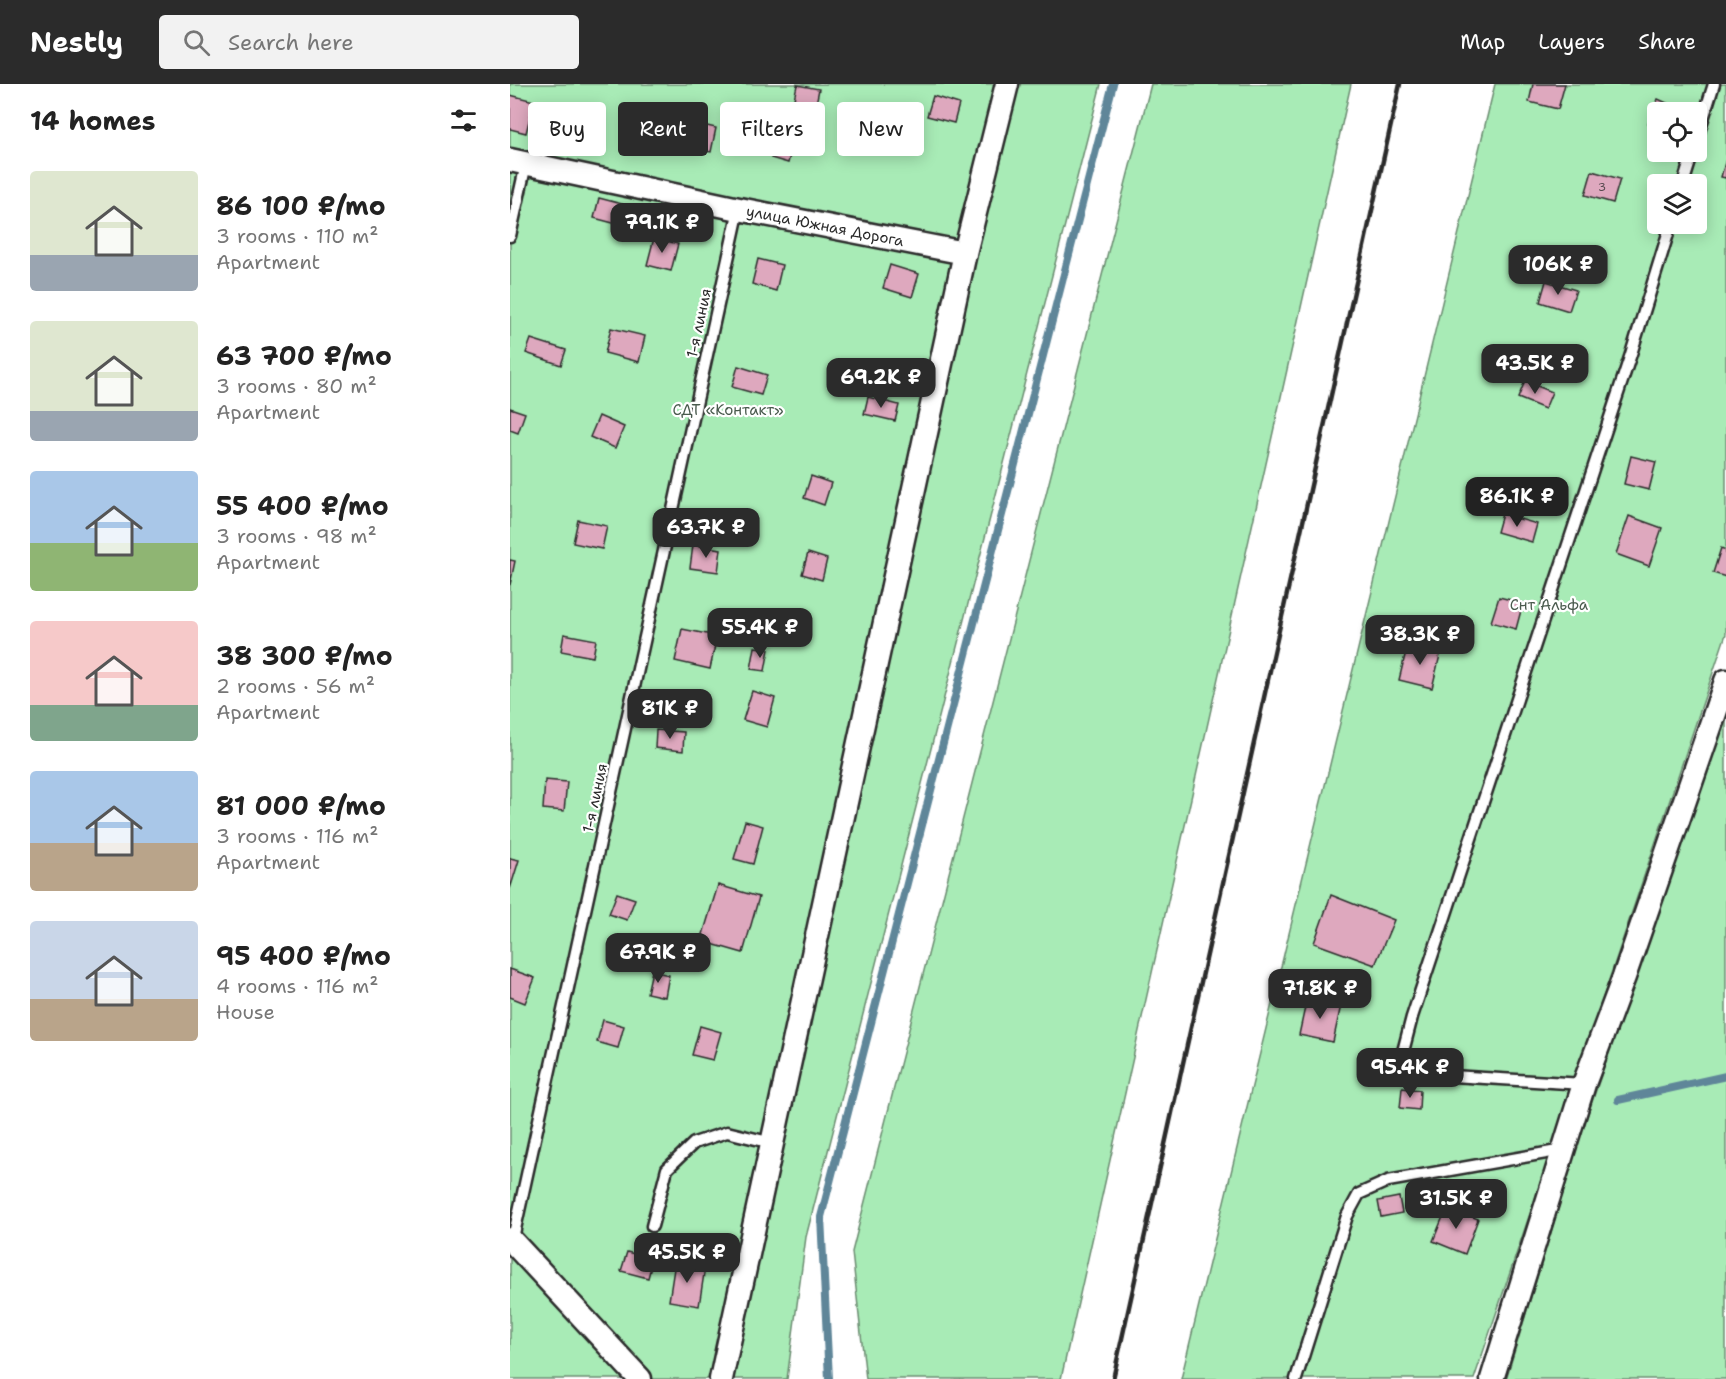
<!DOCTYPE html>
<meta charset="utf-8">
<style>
:root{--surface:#fff;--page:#f2f2f2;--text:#222;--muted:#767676;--accent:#2b2b2b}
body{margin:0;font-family:"Shantell Sans",sans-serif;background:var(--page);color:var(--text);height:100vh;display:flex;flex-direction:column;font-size:22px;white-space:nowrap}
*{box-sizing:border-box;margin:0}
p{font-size:20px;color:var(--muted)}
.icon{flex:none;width:33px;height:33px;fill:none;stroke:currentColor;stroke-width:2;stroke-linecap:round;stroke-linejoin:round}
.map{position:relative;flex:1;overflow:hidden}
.panel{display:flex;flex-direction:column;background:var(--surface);width:510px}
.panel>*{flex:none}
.hud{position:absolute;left:18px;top:18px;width:570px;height:54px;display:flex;gap:12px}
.buttons{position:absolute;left:1137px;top:18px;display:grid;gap:12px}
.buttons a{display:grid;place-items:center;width:60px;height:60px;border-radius:6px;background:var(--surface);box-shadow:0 3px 15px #0003;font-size:30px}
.price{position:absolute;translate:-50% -51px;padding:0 14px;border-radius:12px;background:var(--accent);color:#fff;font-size:20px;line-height:39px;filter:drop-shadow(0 2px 3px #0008)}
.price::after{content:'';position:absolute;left:50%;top:36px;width:18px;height:14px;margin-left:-9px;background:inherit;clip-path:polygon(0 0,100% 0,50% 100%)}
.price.on{background:#222;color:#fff}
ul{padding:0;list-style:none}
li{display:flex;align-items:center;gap:18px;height:150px;padding:0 30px}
li span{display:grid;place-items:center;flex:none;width:168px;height:120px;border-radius:6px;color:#555}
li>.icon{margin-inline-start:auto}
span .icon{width:72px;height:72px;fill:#fffc;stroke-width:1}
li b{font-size:26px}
h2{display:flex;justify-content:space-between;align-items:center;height:72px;padding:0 30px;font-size:26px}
.chip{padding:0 21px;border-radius:6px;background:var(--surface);box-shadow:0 3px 15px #0003;font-size:21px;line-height:54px}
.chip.on{background:var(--accent);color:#fff}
header{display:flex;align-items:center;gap:36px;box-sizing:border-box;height:84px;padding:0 30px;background:var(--accent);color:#fff}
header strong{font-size:28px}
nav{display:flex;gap:33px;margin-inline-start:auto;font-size:21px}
.search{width:420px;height:54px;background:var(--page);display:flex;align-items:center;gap:15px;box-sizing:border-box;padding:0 21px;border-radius:6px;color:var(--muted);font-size:22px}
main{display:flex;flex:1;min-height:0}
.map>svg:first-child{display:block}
.green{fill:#a8ebb6;stroke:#6a8b70;stroke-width:1.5;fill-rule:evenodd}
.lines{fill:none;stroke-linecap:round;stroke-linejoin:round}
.stream{stroke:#5f8699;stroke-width:8}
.building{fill:#dea8be;stroke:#2b2b2b;stroke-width:1.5}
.service-casing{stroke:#2b2b2b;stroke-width:15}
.minor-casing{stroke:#2b2b2b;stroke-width:27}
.service{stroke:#fff;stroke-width:10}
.minor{stroke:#fff;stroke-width:22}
.rail{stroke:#2b2b2b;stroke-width:4.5}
.labels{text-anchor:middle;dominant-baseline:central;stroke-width:4.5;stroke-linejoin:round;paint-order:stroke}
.number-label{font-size:12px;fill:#584a50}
.street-label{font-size:15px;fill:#2b2b2b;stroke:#fff}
.park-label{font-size:15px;fill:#4a5b4e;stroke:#fff}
</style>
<header>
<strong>Nestly</strong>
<div class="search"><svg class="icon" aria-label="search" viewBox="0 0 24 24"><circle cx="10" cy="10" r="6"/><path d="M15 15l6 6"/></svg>Search here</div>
<nav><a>Map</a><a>Layers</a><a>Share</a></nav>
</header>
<main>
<section class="panel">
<h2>14 homes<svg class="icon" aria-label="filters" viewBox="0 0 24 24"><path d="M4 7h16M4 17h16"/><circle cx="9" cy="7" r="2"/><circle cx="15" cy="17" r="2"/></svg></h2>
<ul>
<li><span style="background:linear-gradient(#dfe7d0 70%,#9aa5b1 0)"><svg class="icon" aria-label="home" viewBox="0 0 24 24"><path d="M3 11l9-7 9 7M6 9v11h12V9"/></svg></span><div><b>86 100 ₽/mo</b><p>3 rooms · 110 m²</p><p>Apartment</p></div></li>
<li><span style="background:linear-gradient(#dfe7d0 75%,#9aa5b1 0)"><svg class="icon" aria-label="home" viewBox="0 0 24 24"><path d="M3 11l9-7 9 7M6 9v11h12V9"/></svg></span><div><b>63 700 ₽/mo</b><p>3 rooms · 80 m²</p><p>Apartment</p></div></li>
<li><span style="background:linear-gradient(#a9c7e8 60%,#8fb573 0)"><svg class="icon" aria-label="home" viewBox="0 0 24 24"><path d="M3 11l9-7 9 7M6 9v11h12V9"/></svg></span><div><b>55 400 ₽/mo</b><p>3 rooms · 98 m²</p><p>Apartment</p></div></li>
<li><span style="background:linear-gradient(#f6c9c9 70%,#7fa58c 0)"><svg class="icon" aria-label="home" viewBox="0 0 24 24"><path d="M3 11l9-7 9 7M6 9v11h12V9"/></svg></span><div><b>38 300 ₽/mo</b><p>2 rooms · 56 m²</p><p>Apartment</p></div></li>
<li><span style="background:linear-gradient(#a9c7e8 60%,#b9a48a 0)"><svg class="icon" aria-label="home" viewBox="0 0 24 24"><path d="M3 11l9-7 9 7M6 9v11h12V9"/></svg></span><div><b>81 000 ₽/mo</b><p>3 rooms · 116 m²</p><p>Apartment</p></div></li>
<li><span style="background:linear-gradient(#c9d6e8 65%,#b9a48a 0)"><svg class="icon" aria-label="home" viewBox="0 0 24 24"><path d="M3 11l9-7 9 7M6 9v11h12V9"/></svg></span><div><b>95 400 ₽/mo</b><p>4 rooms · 116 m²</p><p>House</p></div></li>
</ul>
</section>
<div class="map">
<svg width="1216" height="1295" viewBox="0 0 1216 1295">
<rect width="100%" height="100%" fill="#fff"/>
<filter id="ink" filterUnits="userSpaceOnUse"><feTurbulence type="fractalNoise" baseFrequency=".0167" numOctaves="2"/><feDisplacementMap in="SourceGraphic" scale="12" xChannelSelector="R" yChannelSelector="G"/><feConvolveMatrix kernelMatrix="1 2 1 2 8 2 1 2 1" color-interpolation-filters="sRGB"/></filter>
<g filter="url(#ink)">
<g class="green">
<polygon points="0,0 591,0 296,1153 277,1295 0,1295"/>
<polygon points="641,0 841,0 551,1295 356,1295 342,1168"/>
<path d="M 985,0 L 1216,0 L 1216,550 L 964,1295 L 671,1295 ZM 1148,28 L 1186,28 L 1186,68 L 1148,68 ZM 1148,100 L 1186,100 L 1186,140 L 1148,140 Z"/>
<polygon points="1216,626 1216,1295 996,1295 1070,1053"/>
</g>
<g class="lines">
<g class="stream">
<polyline points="1108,1016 1216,992"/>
<polyline points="319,1295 311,1133 603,0"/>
</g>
</g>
<g class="building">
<polygon points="1023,0 1055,0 1048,25 1019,18"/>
<polygon points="287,1 309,5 306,20 284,15"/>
<polygon points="0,11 24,17 16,49 0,45"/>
<polygon points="423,12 449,20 444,39 417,32"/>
<polygon points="1148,15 1166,23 1163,28 1148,28 1148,43 1138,39"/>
<polygon points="184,39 206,44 201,68 179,64"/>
<polygon points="268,47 285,52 278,79 261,74"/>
<polygon points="1216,75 1216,94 1211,93"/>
<polygon points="1082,87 1110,95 1103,119 1075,111"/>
<polygon points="89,114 112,120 107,140 84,134"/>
<polygon points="144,154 168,160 161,187 137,181"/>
<polygon points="248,175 272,181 266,207 242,200"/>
<polygon points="380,181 409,190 402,213 373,204"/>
<polygon points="1036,197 1066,206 1059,227 1030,218"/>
<polygon points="101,244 135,252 129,278 95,269"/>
<polygon points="21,255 56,266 51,281 16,269"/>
<polygon points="228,282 257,291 251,311 222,303"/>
<polygon points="1015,297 1042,308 1035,325 1008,314"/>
<polygon points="358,313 389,321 385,337 354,330"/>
<polygon points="0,324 15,329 8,349 0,346"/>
<polygon points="89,332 114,343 105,364 80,353"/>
<polygon points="1121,372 1146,378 1139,406 1114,400"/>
<polygon points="301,392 321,399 314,421 294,414"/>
<polygon points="992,430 1027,440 1022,458 987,448"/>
<polygon points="1119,432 1152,444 1139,482 1106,470"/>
<polygon points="68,436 97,442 92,465 63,459"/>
<polygon points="183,461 211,465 208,488 180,484"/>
<polygon points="1211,464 1216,466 1216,493 1203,489"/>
<polygon points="298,469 317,475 312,496 292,490"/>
<polygon points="0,476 5,477 0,501"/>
<polygon points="989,513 1013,519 1006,545 981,538"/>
<polygon points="172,545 207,552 200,585 165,577"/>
<polygon points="54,550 86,556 83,573 51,567"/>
<polygon points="898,559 931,567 922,604 889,596"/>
<polygon points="245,563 259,565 255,587 241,585"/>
<polygon points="242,607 265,614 257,643 233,636"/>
<polygon points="146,646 174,648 173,667 145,664"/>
<polygon points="35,696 57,698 54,727 33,725"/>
<polygon points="235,737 253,742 243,780 224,775"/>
<polygon points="0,774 9,776 0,805"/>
<polygon points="208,801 249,813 233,869 191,857"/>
<polygon points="107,809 125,815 117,836 99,830"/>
<polygon points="821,811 884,836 865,881 804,859"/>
<polygon points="0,885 25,894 15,919 0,913"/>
<polygon points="142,887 159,891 155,913 137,909"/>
<polygon points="797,914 831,921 823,958 789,951"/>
<polygon points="93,936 114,942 108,964 87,958"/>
<polygon points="190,942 211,948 203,976 182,971"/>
<polygon points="892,1004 910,1006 909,1026 890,1024"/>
<polygon points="889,1113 892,1129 871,1133 868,1117"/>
<polygon points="937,1123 968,1135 955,1170 923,1157"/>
<polygon points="117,1168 143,1175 138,1194 111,1187"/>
<polygon points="165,1178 195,1183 189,1222 159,1217"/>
</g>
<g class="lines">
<g class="service-casing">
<g id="service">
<polyline points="1186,57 1204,0"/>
<polyline points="1173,100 1183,68"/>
<polyline points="0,152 16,80"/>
<polyline points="1074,1000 910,990 890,979 902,933 1121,270 1161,140"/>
<polyline points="142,1142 157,1085 184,1059 217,1048 262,1059"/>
<polyline points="2,1159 229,125"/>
<polyline points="786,1295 837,1132 849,1110 878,1097 1053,1066"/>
</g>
</g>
<g class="minor-casing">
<g id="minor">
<polyline points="0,76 229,125 455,169"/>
<polyline points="0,1155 130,1295"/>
<polyline points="211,1295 455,169 497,0"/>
<polyline points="982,1295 1074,1000 1114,893 1216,597"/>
</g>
</g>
<use href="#service" class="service"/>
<use href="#minor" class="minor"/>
<polyline class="rail" points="603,1295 890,0"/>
</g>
</g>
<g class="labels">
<g class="number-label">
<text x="1092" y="103">3</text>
</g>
<g class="street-label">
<text transform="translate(315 142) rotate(11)">улица Южная Дорога</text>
<text transform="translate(189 239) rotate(-78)">1-я линия</text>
<text transform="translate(85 714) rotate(-78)">1-я линия</text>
</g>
<g class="park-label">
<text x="218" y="326">СДТ «Контакт»</text>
<text x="1039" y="521">Снт Альфа</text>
</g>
</g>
</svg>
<div class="buttons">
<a><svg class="icon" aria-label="locate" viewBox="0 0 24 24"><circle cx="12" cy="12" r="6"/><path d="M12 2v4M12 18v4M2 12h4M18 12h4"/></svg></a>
<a><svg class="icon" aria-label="layers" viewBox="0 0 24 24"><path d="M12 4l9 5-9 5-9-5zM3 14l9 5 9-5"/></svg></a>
</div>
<b class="price" style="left:152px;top:170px">79.1K ₽</b>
<b class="price" style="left:1048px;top:212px">106K ₽</b>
<b class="price" style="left:1025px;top:311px">43.5K ₽</b>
<b class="price" style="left:371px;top:325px">69.2K ₽</b>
<b class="price on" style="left:1007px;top:444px">86.1K ₽</b>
<b class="price" style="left:196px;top:475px">63.7K ₽</b>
<b class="price" style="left:250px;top:575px">55.4K ₽</b>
<b class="price" style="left:910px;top:582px">38.3K ₽</b>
<b class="price" style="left:160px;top:656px">81K ₽</b>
<b class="price" style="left:148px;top:900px">67.9K ₽</b>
<b class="price" style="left:810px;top:936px">71.8K ₽</b>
<b class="price" style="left:900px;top:1015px">95.4K ₽</b>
<b class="price" style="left:946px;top:1146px">31.5K ₽</b>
<b class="price" style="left:177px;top:1200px">45.5K ₽</b>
<div class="hud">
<a class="chip">Buy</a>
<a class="chip on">Rent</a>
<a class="chip">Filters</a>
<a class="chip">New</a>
</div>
</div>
</main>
